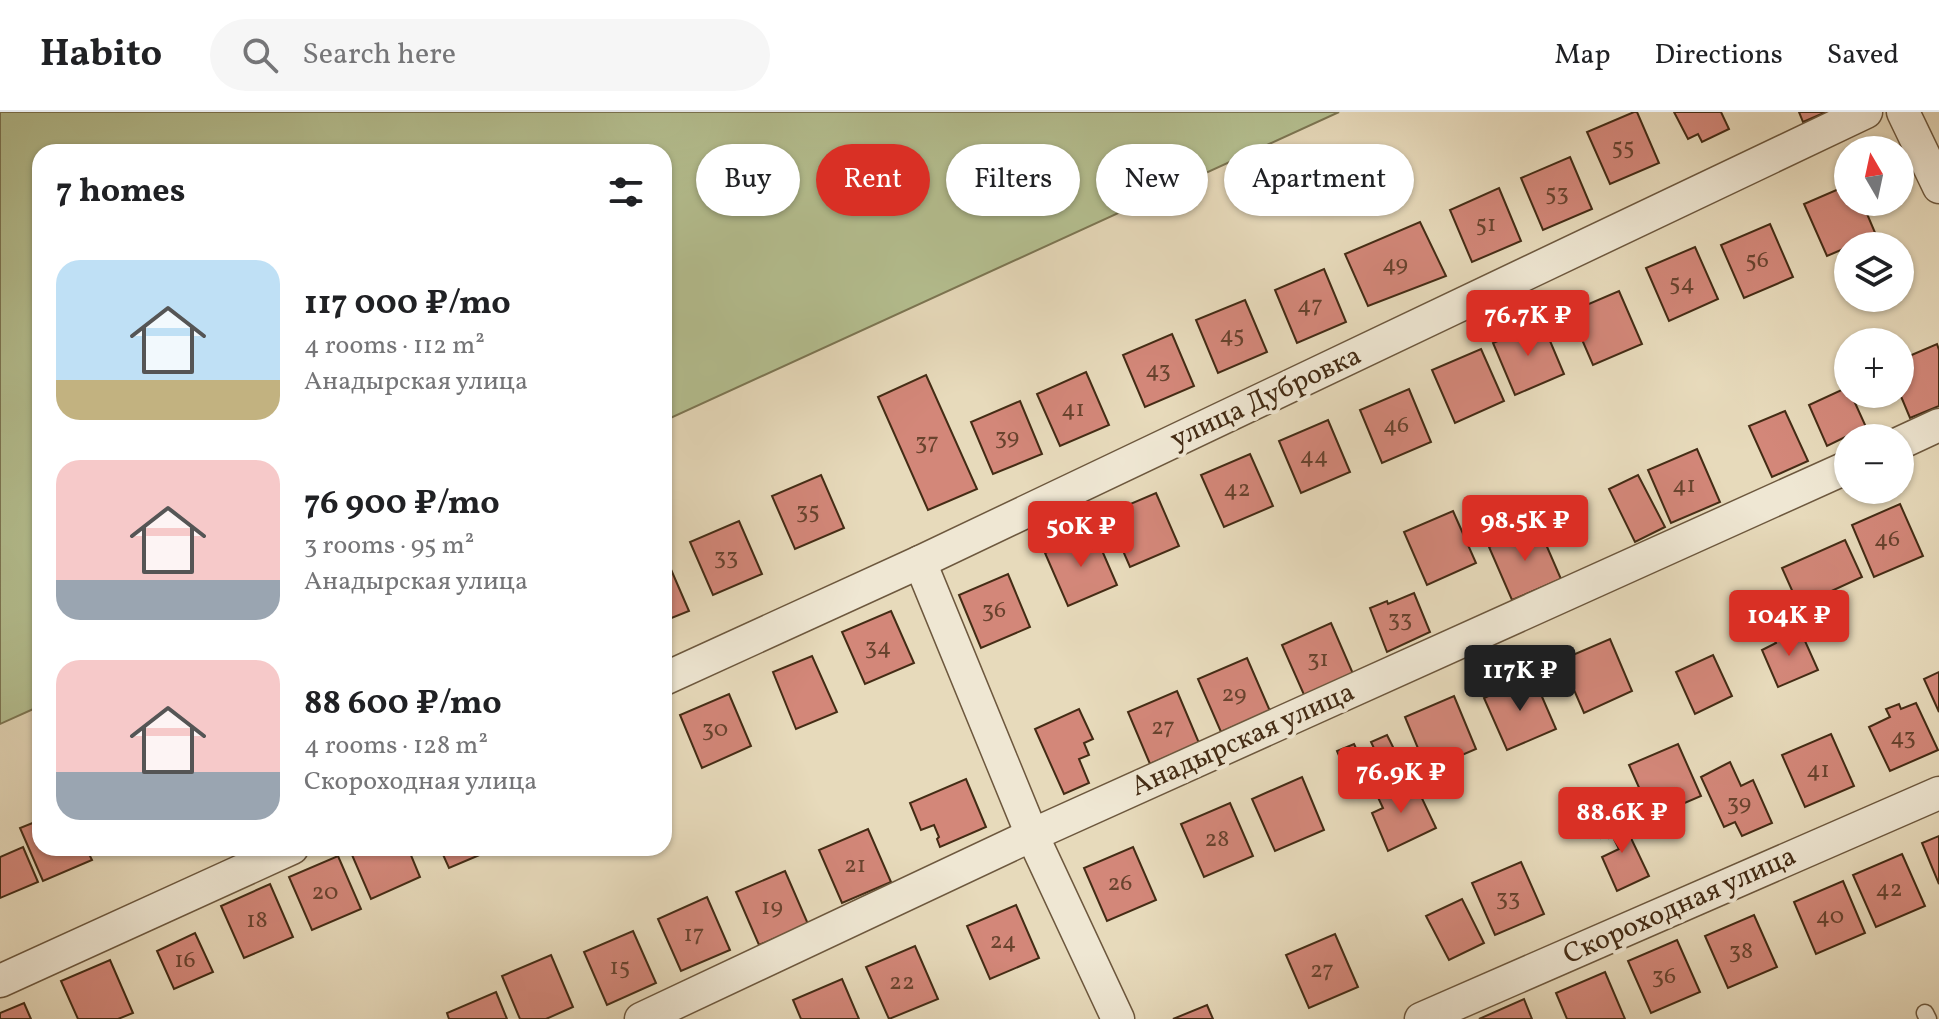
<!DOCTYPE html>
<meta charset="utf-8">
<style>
:root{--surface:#fff;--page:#f6f6f6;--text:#202124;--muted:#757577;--line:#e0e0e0;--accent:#d93025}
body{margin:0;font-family:Vollkorn,serif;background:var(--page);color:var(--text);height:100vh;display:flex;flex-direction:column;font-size:30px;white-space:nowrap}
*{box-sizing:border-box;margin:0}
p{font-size:26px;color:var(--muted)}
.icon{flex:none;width:44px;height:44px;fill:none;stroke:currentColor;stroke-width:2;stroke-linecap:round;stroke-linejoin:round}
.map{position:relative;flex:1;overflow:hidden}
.drawer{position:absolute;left:32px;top:32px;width:640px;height:712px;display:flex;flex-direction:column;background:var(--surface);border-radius:24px;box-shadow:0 2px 6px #0004}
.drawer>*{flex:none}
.banner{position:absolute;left:696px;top:32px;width:760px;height:72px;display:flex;gap:16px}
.needle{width:52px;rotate:351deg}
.tools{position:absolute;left:1834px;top:24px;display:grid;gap:16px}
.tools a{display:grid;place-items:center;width:80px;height:80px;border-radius:50%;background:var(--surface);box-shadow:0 2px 6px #0004;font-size:40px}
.price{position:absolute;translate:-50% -68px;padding:0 18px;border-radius:8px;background:var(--accent);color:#fff;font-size:26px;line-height:52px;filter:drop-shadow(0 2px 4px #0008)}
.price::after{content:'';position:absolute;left:50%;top:48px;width:24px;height:18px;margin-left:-12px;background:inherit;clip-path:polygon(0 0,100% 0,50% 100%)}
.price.current{background:#222;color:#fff}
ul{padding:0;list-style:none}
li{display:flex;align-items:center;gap:24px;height:200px;padding:0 24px}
li span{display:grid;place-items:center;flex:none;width:224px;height:160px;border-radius:24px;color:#555}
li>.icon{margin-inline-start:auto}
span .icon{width:96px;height:96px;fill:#fffc;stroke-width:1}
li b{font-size:34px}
h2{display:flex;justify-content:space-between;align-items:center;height:96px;padding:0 24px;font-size:34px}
.tag{padding:0 28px;border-radius:36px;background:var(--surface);box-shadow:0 2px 6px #0004;font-size:28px;line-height:72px}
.tag.current{background:var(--accent);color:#fff}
header{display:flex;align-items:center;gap:48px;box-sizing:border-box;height:112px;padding:0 40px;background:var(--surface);border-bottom:2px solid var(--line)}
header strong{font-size:38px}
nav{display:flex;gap:44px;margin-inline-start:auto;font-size:28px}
.search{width:560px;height:72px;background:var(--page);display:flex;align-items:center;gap:20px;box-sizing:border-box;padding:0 28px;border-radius:44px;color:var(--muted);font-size:30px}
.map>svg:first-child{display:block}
.green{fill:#b5c091;stroke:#7c7653;stroke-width:2}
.building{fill:#d38779;stroke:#442c15;stroke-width:2}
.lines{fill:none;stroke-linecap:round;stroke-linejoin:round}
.service-casing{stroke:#6d583e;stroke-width:19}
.minor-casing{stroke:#6d583e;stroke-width:35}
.service{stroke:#efe7d3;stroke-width:16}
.minor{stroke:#efe7d3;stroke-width:32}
.labels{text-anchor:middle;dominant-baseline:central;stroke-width:8;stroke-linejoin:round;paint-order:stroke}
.number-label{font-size:24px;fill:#68432e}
.street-label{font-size:28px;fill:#442c15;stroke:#efe7d3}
</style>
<header>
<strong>Habito</strong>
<div class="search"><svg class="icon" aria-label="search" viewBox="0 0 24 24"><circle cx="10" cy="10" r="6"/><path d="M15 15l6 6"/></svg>Search here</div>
<nav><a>Map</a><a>Directions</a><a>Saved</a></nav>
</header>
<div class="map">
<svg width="1939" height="907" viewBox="0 0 1939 907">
<rect width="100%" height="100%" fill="#e7dabb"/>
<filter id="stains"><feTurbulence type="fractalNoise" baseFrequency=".0025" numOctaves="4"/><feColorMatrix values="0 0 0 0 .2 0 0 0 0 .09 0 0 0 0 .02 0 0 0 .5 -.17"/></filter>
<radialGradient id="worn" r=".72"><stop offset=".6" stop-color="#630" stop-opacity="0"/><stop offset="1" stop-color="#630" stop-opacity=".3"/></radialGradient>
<polygon class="green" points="0,0 1339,0 664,309 664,40 40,40 40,594 0,612"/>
<g class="building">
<polygon points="1634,0 1637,0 1659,51 1610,72 1587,20"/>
<polygon points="1674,0 1721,0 1729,17 1702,30 1698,22 1688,27"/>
<polygon points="1799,0 1826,0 1803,10"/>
<polygon points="1570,45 1592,97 1543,118 1521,66"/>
<polygon points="1848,73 1848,90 1862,90 1876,123 1827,144 1804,92"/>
<polygon points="1499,76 1521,129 1472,150 1450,98"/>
<polygon points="1420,110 1446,164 1368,194 1345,142"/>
<polygon points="1770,112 1793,165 1744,186 1721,133"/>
<polygon points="1695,135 1718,187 1669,209 1646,156"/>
<polygon points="1324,157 1346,210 1297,231 1275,178"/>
<polygon points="1619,179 1642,232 1593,253 1570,200"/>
<polygon points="1245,188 1267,240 1218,261 1196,208"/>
<polygon points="1542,210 1564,262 1515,283 1493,231"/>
<polygon points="1172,222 1194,274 1145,295 1123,243"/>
<polygon points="1937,232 1939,238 1939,294 1910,306 1900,282 1900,248"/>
<polygon points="1481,237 1504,289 1455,311 1432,258"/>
<polygon points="1086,260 1109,313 1060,334 1037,282"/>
<polygon points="926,263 977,377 928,398 878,285"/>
<polygon points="1848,275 1848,282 1851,282 1866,315 1827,334 1809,293"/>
<polygon points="1409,277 1431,330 1382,351 1360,298"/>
<polygon points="1020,289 1042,342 993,362 971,310"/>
<polygon points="1785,299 1808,349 1772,365 1749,314"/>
<polygon points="1328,308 1350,360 1301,381 1279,329"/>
<polygon points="1697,337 1720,390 1671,411 1648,358"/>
<polygon points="1250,342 1273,394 1224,415 1201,363"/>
<polygon points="821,363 844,416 795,437 772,384"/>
<polygon points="1638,363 1665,415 1635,430 1609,377"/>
<polygon points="1156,381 1179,434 1130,455 1107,402"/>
<polygon points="1900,392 1923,444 1874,465 1852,413"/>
<polygon points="1453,399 1476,451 1427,473 1404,420"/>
<polygon points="739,409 762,462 713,483 690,430"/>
<polygon points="1538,414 1561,467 1512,488 1489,435"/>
<polygon points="1094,420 1117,473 1068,494 1045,441"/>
<polygon points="1845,428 1862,465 1799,494 1782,456"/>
<polygon points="666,446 689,499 664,509 664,447"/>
<polygon points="1008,462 1030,515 981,536 959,483"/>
<polygon points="1414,481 1430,520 1387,540 1370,496 1387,489 1388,492"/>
<polygon points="891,499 914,551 865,572 842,520"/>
<polygon points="1331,511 1354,564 1305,585 1282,533"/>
<polygon points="1783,518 1789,520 1791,525 1801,520 1818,558 1778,575 1762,538 1776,531 1774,527 1777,521"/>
<polygon points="1610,527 1632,579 1584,601 1561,548"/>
<polygon points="1713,543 1732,584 1695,602 1676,560"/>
<polygon points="812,544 837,600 796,617 773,560"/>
<polygon points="1247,546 1270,599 1221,620 1198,567"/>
<polygon points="1939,560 1939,600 1924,567"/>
<polygon points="1533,564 1556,617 1507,638 1484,586"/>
<polygon points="1177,579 1199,631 1150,652 1128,600"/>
<polygon points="729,582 751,634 702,656 680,603"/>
<polygon points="1454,584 1476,637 1427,658 1405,605"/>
<polygon points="1916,591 1938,638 1890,659 1869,615 1890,605 1886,597 1899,592 1901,597"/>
<polygon points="1079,597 1093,627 1084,631 1089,643 1079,647 1089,671 1064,682 1035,617"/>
<polygon points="1831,622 1854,674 1805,695 1782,643"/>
<polygon points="1387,623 1400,649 1384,657 1371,630"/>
<polygon points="1354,632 1367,660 1349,667 1337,639"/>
<polygon points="1678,632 1701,684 1652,705 1629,653"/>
<polygon points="1730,650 1741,674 1753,668 1772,711 1742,724 1735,710 1724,715 1701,665"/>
<polygon points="1302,665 1324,718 1275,739 1252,687"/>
<polygon points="1401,666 1409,684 1419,680 1436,716 1388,739 1372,701 1383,696 1375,679"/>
<polygon points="966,667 986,715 940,735 937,727 939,725 934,713 921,718 910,691"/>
<polygon points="1230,691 1253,744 1204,765 1181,712"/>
<polygon points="1620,703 1649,764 1617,779 1602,745 1619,737 1613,725 1609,726 1608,723 1601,726 1596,715"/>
<polygon points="40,708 40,736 86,736 92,748 43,769 20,716"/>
<polygon points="868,717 891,770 842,791 819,738"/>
<polygon points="1939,724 1939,772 1922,731"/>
<polygon points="23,735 38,770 0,786 0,745"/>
<polygon points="1133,735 1156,788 1107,809 1084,756"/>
<polygon points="349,736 408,736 420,765 371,787"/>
<polygon points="440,736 496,736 449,756"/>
<polygon points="1902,742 1925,794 1876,815 1853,763"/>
<polygon points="338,744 361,797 312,818 289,765"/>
<polygon points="1521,750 1544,802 1495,823 1472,771"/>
<polygon points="785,759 808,812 759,833 736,780"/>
<polygon points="1843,769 1865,821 1816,842 1794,790"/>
<polygon points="270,772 293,825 244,846 221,794"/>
<polygon points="707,785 730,838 681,859 658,807"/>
<polygon points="1462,787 1484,831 1449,848 1426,804"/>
<polygon points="1016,793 1039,846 990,867 967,814"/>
<polygon points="1754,803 1777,855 1728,876 1705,824"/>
<polygon points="633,819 656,871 607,893 584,840"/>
<polygon points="195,821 213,860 174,877 157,839"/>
<polygon points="1335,822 1358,875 1309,896 1286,843"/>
<polygon points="1677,828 1700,880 1651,901 1628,849"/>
<polygon points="915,834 938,887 889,907 866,855"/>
<polygon points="551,843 573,895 546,907 520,907 502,864"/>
<polygon points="110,848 133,901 118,907 78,907 61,869"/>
<polygon points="1605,860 1625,907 1567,907 1556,881"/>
<polygon points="842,867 859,907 801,907 793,888"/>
<polygon points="496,880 507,907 449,907 447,901"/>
<polygon points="1524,887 1532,907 1479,907"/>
<polygon points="24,891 31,907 0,907 0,901"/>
<polygon points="1207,893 1213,907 1173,907"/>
</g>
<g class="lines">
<g class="service-casing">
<polyline id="service" points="1925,901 1928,907"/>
</g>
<g class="minor-casing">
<g id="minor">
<polyline points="1903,0 1939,75"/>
<polyline points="1900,331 1939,313"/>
<polyline points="920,450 1032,723 1118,907"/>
<polyline points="664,567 920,450 1866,0"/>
<polyline points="0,869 292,736"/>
<polyline points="641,907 1032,723 1848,355"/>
<polyline points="1421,907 1939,681"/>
</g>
</g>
<use href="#service" class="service"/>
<use href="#minor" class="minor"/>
</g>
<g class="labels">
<g class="number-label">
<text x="1623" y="36">55</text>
<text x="1557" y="82">53</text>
<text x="1486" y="113">51</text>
<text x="1757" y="149">56</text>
<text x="1395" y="153">49</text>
<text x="1682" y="172">54</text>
<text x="1310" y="194">47</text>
<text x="1232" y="224">45</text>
<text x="1158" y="259">43</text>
<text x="1073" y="298">41</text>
<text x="1396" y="314">46</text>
<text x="1007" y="326">39</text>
<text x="927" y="331">37</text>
<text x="1314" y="345">44</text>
<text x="1684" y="374">41</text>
<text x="1237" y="378">42</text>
<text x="808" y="400">35</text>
<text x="1887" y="428">46</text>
<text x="726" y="446">33</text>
<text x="994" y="499">36</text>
<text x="1400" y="508">33</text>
<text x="878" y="536">34</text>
<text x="1318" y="548">31</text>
<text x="1234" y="583">29</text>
<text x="1163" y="616">27</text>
<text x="715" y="618">30</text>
<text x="1903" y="626">43</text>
<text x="1818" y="659">41</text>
<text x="1739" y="692">39</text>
<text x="1217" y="728">28</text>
<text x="855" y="754">21</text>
<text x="1120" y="772">26</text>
<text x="1889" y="778">42</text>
<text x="325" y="781">20</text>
<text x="1508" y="787">33</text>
<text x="772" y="796">19</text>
<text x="1830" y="805">40</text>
<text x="257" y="809">18</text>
<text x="694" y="823">17</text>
<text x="1003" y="830">24</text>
<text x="1741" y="840">38</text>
<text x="185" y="849">16</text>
<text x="620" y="856">15</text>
<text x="1322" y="859">27</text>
<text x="1664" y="865">36</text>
<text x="902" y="871">22</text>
</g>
<g class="street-label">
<text transform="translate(1266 286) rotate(-25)">улица Дубровка</text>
<text transform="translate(1243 628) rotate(-24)">Анадырская улица</text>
<text transform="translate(1680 794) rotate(-24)">Скороходная улица</text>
</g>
</g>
<rect width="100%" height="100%" filter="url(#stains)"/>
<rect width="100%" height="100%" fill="url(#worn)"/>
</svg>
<div class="tools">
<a><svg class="needle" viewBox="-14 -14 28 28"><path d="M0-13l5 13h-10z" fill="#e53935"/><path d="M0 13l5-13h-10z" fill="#757577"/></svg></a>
<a><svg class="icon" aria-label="layers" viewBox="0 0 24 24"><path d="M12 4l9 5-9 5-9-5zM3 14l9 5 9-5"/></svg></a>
<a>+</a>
<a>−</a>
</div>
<b class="price" style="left:1528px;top:246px">76.7K ₽</b>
<b class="price" style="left:1525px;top:451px">98.5K ₽</b>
<b class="price" style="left:1081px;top:457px">50K ₽</b>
<b class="price" style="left:1789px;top:546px">104K ₽</b>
<b class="price current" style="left:1520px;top:601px">117K ₽</b>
<b class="price" style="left:1401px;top:703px">76.9K ₽</b>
<b class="price" style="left:1622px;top:743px">88.6K ₽</b>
<div class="banner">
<a class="tag">Buy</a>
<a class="tag current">Rent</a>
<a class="tag">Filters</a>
<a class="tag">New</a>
<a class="tag">Apartment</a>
</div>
<section class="drawer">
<h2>7 homes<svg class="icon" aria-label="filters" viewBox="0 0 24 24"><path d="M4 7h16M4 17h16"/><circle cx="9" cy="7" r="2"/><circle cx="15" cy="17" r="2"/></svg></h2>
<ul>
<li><span style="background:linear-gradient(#bfe0f5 75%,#c2b280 0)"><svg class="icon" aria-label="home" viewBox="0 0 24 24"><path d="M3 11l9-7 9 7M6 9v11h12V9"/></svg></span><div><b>117 000 ₽/mo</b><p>4 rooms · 112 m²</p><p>Анадырская улица</p></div></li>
<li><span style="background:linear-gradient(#f6c9c9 75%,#9aa5b1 0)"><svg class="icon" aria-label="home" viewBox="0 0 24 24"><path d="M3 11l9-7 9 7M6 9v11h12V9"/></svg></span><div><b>76 900 ₽/mo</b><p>3 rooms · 95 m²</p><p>Анадырская улица</p></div></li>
<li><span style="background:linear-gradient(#f6c9c9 70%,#9aa5b1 0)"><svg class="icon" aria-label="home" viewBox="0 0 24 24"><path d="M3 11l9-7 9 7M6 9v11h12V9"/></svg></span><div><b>88 600 ₽/mo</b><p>4 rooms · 128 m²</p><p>Скороходная улица</p></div></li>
</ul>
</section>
</div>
